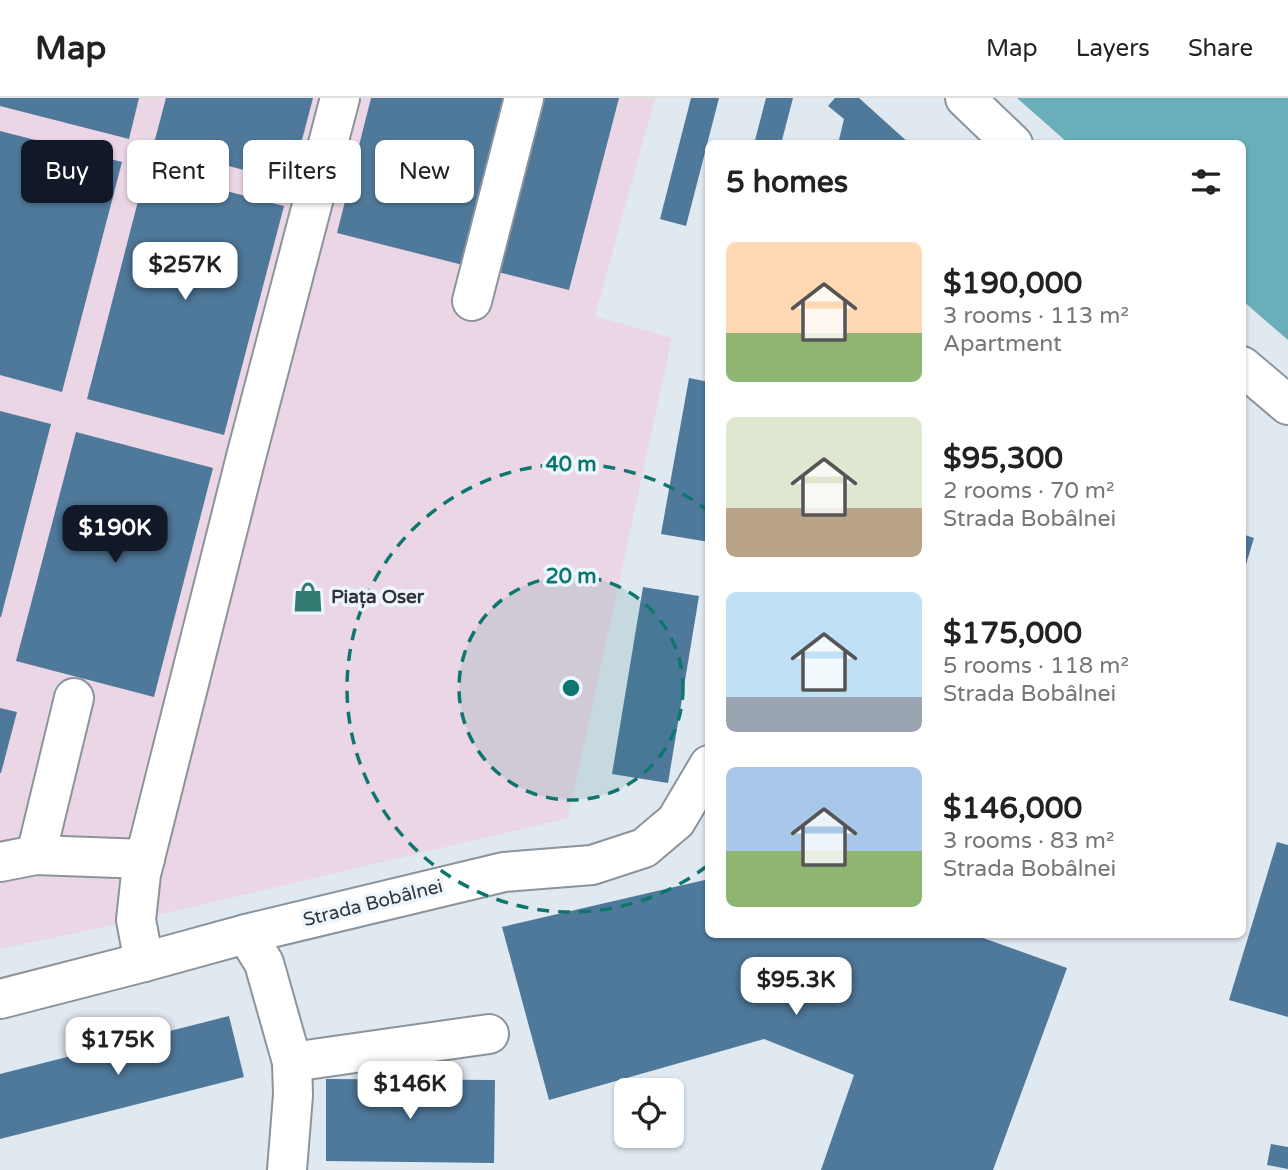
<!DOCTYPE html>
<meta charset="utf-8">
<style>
:root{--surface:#fff;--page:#f2f2f2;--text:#222;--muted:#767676;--line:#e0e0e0;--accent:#111827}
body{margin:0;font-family:"Varela Round",sans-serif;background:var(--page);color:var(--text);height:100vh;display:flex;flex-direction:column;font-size:26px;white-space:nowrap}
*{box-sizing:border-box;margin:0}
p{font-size:23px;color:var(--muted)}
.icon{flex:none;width:38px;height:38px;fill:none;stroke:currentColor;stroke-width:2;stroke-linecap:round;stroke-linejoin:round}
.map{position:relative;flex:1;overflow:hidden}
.drawer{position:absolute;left:705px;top:42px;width:541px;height:798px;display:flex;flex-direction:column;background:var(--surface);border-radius:10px;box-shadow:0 2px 5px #0004}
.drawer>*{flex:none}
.guide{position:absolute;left:21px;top:42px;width:579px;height:63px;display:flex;gap:14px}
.tools{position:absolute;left:614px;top:980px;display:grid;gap:14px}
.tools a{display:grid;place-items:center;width:70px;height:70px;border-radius:10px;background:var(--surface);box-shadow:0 2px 5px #0004;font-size:35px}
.price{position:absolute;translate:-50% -60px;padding:0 16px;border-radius:14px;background:#fff;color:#222;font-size:23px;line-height:46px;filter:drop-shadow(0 2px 4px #0008)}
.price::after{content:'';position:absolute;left:50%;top:42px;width:21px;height:16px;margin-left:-10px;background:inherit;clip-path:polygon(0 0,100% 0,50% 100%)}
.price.active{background:var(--accent);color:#fff}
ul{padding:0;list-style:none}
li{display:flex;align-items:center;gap:21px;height:175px;padding:0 21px}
li span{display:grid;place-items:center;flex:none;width:196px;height:140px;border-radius:10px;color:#555}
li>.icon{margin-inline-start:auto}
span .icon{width:84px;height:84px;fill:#fffc;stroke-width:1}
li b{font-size:30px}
h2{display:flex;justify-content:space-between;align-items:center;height:84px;padding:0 21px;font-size:30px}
.chip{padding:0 24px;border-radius:10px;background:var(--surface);box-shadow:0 2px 5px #0004;font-size:24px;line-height:63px}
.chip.active{background:var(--accent);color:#fff}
header{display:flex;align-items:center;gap:42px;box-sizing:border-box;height:98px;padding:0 35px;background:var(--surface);border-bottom:2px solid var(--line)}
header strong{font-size:33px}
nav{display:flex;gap:38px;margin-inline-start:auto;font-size:24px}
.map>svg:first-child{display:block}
.commercial{fill:#ebd6e5}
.water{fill:#69aeb8}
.building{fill:#4f799b}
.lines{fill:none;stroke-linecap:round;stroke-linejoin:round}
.minor-casing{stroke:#8c949b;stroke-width:42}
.minor{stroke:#fff;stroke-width:38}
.ring{fill:none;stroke:#0f766e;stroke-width:3.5;stroke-dasharray:12 9}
.labels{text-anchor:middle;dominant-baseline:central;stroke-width:7;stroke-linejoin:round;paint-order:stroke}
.poi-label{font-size:19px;font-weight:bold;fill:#323538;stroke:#edf6fd;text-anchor:start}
.street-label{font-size:19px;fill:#323538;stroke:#edf6fd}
.centre{fill:#0f766e;stroke:#edf6fd;stroke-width:3.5}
.ring-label{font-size:21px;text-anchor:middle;font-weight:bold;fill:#0f766e;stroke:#edf6fd;stroke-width:7;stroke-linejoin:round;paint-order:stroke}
</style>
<header>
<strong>Map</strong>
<nav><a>Map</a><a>Layers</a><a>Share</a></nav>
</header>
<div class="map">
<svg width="1288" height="1072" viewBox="0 0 1288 1072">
<rect width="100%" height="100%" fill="#e0e8f0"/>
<polygon class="commercial" points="0,0 655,0 595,218 672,240 568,720 136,822 0,851"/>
<polygon class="water" points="1017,0 1288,0 1288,242 1243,203 1242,46 1068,45"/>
<g class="building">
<polygon points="0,0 139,0 129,41 0,8"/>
<polygon points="166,0 313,0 291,84 153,49"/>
<polygon points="371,0 511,0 467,168 337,135"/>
<polygon points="543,0 619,0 569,192 498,174"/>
<polygon points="691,0 719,0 686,128 660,121"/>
<polygon points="766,0 793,0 781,46 754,46"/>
<polygon points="835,0 859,0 910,46 871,46 867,42 866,46 838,46 844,21 828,8"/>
<polygon points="0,33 122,64 62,294 0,277"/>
<polygon points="146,72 284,108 224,337 87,301"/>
<polygon points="689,280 709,284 709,398 707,409 709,409 709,444 661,436"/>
<polygon points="0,313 51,326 1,519 0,519"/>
<polygon points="76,334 213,370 154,599 16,563"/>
<polygon points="1242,436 1254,440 1243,476 1242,476"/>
<polygon points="643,489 699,498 668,685 612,676"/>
<polygon points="0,610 17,614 1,675 0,675"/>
<polygon points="1277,744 1288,747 1288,919 1229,902"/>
<polygon points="709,781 709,836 972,836 1067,870 993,1072 821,1072 854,977 764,941 549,1002 502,829"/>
<polygon points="229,918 244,979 0,1041 0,976"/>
<polygon points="326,981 495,982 494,1065 326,1063"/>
<polygon points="1271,1046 1288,1049 1288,1071 1267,1067"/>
</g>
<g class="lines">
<g class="minor-casing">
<g id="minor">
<polyline points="965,0 1013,46"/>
<polyline points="472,203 524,0"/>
<polyline points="1242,268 1288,307"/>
<polyline points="36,757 74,600"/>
<polyline points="0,764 36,757 145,761"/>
<polyline points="246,836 264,865 292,964 293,997 287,1072"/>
<polyline points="144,864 136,822 141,776 246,359 340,0"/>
<polyline points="0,901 144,864 246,836 504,774 592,767 644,750 676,723 709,667"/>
<polyline points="292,964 489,936"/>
</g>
</g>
<use href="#minor" class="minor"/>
</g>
<circle cx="571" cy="590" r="112" fill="#0f766e" fill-opacity=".12"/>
<g class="ring">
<circle cx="571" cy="590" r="112"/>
<path d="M707 768A224 224 0 1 1 707 412"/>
</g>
<defs>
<g id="shop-bare" transform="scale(2.415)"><path d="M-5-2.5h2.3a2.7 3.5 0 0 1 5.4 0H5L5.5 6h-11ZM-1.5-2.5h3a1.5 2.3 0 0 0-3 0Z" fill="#337a71" stroke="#edf6fd" stroke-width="2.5" paint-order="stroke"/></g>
</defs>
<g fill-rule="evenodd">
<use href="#shop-bare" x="308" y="499"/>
</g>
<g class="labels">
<g class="poi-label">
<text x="331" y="499">Piața Oser</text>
</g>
<g class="street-label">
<text transform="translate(373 805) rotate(-14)">Strada Bobâlnei</text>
</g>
</g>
<circle cx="571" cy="590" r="10" class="centre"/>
<g class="ring-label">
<text x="571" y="373">40 m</text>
<text x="571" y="485">20 m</text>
</g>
</svg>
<div class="tools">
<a><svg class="icon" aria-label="locate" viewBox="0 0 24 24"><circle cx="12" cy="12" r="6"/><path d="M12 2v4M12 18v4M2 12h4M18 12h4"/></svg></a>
</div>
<b class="price" style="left:185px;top:204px">$257K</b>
<b class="price active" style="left:115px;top:467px">$190K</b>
<b class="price" style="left:796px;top:919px">$95.3K</b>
<b class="price" style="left:118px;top:979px">$175K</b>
<b class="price" style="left:410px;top:1023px">$146K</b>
<div class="guide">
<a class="chip active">Buy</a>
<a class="chip">Rent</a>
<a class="chip">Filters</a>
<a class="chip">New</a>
</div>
<section class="drawer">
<h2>5 homes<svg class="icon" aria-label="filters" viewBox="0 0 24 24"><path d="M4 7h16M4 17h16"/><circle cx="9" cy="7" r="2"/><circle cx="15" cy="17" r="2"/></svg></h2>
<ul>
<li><span style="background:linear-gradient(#ffd9b3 65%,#8fb573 0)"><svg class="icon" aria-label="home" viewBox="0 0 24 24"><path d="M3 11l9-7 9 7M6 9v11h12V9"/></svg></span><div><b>$190,000</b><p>3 rooms · 113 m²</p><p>Apartment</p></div></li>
<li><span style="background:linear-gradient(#dfe7d0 65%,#b9a48a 0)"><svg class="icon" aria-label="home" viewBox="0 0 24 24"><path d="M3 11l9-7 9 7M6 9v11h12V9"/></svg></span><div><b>$95,300</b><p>2 rooms · 70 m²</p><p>Strada Bobâlnei</p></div></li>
<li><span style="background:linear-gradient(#bfe0f5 75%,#9aa5b1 0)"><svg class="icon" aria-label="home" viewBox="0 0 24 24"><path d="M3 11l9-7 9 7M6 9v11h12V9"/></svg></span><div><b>$175,000</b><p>5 rooms · 118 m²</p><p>Strada Bobâlnei</p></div></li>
<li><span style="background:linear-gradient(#a9c7e8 60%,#8fb573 0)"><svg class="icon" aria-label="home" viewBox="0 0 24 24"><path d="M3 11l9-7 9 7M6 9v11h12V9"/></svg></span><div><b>$146,000</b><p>3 rooms · 83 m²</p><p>Strada Bobâlnei</p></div></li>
</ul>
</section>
</div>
